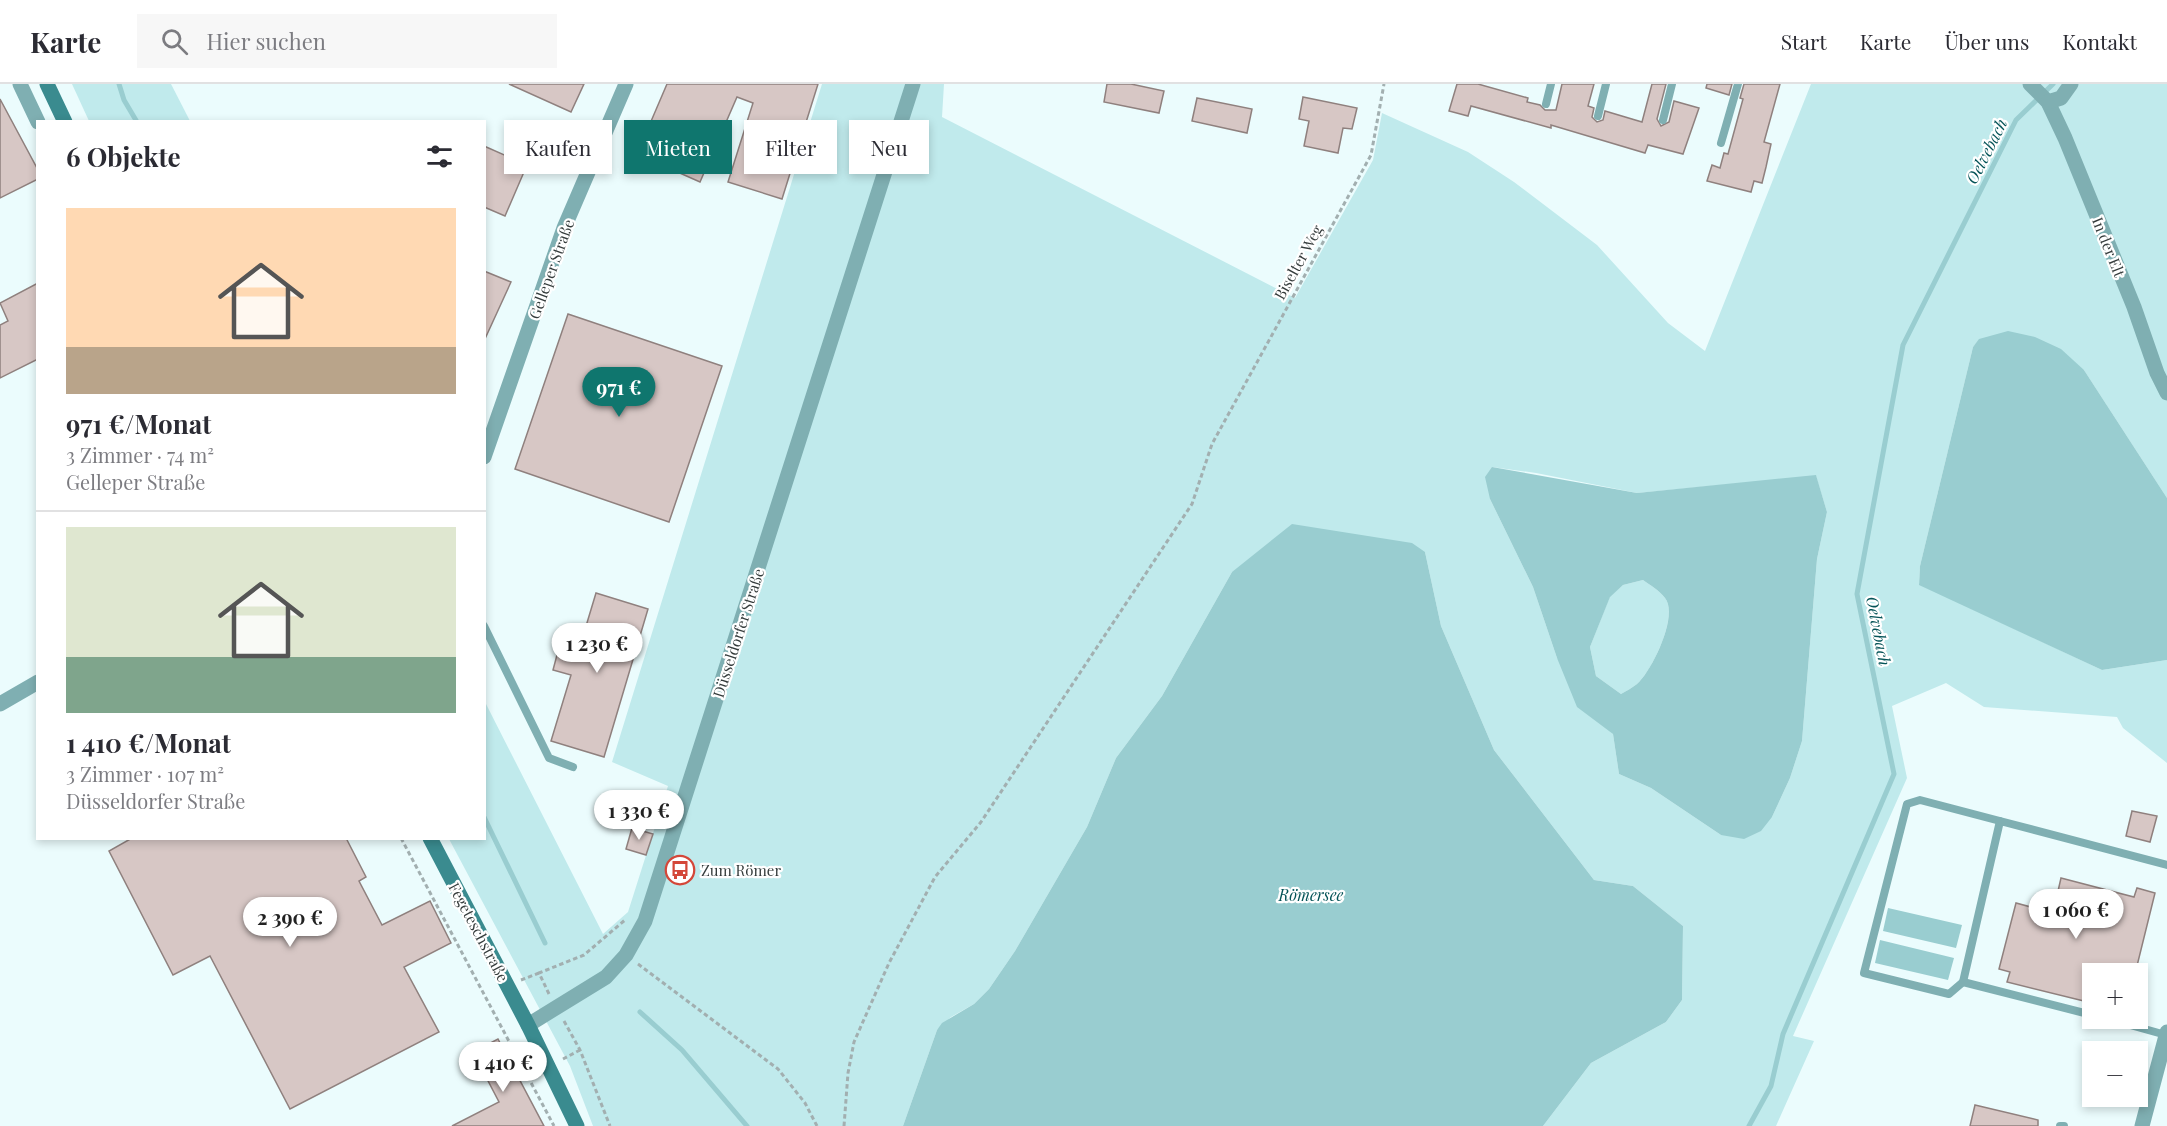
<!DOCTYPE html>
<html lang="de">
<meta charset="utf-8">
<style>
:root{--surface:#fff;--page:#f7f7f7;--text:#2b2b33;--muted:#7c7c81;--line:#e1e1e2;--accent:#0f766e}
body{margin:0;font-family:"Playfair Display",serif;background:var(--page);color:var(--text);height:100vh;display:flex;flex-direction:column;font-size:22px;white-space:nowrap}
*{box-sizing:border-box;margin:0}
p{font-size:20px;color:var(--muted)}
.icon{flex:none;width:33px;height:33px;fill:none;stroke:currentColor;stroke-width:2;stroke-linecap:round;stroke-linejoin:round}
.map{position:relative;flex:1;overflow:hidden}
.drawer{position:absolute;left:36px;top:36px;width:450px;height:720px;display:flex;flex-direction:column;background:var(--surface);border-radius:0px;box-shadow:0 3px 9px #0003}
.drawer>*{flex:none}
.banner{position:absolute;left:504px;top:36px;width:570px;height:54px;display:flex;gap:12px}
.controls{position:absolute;left:2082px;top:879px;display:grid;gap:12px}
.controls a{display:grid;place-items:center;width:66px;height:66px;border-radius:0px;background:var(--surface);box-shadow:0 3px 9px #0003;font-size:30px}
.price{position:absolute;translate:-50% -51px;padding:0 14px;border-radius:21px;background:#fff;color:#222;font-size:20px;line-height:39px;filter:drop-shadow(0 2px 3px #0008)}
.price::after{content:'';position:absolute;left:50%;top:36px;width:18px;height:14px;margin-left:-9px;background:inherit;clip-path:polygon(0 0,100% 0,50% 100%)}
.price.on{background:var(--accent);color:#fff}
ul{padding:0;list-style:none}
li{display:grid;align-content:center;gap:12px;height:318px;padding:0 30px}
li+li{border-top:2px solid var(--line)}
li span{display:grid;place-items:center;height:186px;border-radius:0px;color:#555}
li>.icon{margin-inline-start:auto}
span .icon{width:108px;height:108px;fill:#fffc;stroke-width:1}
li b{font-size:26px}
h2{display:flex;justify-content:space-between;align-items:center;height:72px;padding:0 30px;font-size:26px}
.chip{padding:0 21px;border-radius:0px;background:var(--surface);box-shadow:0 3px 9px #0003;font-size:21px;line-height:54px}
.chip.on{background:var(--accent);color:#fff}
header{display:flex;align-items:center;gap:36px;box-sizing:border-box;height:84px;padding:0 30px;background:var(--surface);border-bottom:2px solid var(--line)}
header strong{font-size:28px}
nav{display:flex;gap:33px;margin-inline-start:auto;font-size:21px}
.search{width:420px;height:54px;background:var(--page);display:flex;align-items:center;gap:15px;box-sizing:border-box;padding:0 21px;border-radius:0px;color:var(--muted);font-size:22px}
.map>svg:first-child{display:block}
.green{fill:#c0eaec;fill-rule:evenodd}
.water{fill:#99cdd0;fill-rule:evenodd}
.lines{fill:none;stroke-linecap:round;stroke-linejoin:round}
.stream{stroke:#99cdd0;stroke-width:5}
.building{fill:#d7c7c5;stroke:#8f807e;stroke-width:1.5}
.path{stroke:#a2afb0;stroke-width:3;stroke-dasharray:4.5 3;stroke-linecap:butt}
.service{stroke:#7fafb2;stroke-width:8}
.minor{stroke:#7fafb2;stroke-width:15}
.secondary{stroke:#3a8b8f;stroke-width:15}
.labels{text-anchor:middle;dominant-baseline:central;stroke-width:4.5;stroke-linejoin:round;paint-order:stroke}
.street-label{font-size:15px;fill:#353c3c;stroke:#fff}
.poi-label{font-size:15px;fill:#353c3c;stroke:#fff;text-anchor:start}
.water-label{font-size:16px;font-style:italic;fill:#055458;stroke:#fff}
</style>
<header>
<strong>Karte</strong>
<div class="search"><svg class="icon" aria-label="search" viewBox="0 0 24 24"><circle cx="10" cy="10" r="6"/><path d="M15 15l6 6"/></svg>Hier suchen</div>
<nav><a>Start</a><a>Karte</a><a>Über uns</a><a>Kontakt</a></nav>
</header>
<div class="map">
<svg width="2167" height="1042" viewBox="0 0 2167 1042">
<rect width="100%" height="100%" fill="#ebfcfd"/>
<g class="green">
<polygon points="72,0 171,0 190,37 89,37"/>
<path d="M 822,0 L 944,0 L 942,33 L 1295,214 L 1373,76 L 1382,29 L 1468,68 L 1514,98 L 1597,161 L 1668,239 L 1705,267 L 1811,0 L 2167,0 L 2167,414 L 2084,286 L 1980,255 L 1973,263 L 1920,482 L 1919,500 L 2102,586 L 2167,576 L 2167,679 L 2123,644 L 2117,633 L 1984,623 L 1946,599 L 1892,622 L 1907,694 L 1793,952 L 1814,957 L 1776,1042 L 1543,1042 L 1591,979 L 1666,938 L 1682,916 L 1683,842 L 1633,802 L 1594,796 L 1494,666 L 1441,542 L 1425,468 L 1232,488 L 1162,612 L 1116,674 L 1087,743 L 1015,867 L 989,905 L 974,920 L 951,933 L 937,946 L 903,1042 L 593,1042 L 570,982 L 449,755 L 484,754 L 485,618 L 603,850 L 628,828 L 668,702 L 612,678 ZM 1492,383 L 1536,389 L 1637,409 L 1816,392 L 1827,428 L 1817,475 L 1802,657 L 1790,694 L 1772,733 L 1721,751 L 1651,704 L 1619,690 L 1613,650 L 1557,574 L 1533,503 L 1490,415 Z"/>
<path d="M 1643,496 C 1650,501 1660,507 1665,514 C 1679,531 1652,587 1637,600 C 1632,604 1626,607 1621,610 L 1596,592 L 1590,563 L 1610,512 L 1623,501 Z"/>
</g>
<g class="water">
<polygon points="2008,247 2035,253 2061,265 2084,286 2167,414 2167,576 2102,586 1919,501 1920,482 1973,263 1979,255"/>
<path d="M 1492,383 L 1637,409 L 1816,391 L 1827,428 L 1817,475 L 1802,657 L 1790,694 L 1772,733 L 1761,747 L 1744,755 L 1721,751 L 1651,704 L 1619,690 L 1613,650 L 1577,623 L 1557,574 L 1533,503 L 1490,415 L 1485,393 ZM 1643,496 C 1650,501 1660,507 1665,514 C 1679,531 1652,587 1637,600 C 1632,604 1626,607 1621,610 L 1596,592 L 1590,563 L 1610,513 L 1623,501 Z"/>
<polygon points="1292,440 1412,459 1425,468 1441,542 1494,666 1594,796 1633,802 1683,842 1682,916 1666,938 1591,979 1543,1042 903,1042 937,946 942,939 974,920 989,905 1015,867 1087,743 1116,674 1162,612 1232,488"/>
<polygon points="1888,824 1962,841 1956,864 1883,847"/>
<polygon points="1880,856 1954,874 1948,896 1875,879"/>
</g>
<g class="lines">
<g class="stream">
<polyline points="119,0 124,16 137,38"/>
<polyline points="484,733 545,859"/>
<polyline points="640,928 682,966 747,1042"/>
<polyline points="1749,1042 1771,1002 1783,950 1894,690 1857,510 1903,261 2016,36 2053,0"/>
</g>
</g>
<g class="building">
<polygon points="509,0 584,0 571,28"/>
<polygon points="667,0 818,0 782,115 728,98 753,19 737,13 700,98 637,70"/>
<polygon points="1107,0 1131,0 1164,7 1159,29 1104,18"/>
<polygon points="1457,0 1478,0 1528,14 1527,18 1540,21 1545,26 1556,26 1562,0 1594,0 1588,22 1594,24 1592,33 1597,38 1603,36 1605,27 1642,38 1652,0 1666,0 1657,35 1661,42 1669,38 1674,17 1699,24 1683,70 1648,61 1645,69 1551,41 1551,44 1471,22 1468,32 1449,27"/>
<polygon points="1707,0 1732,0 1729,11 1706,4"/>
<polygon points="1744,0 1780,0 1764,58 1771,60 1766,83 1762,99 1754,97 1751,108 1707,97 1712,81 1720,84 1724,69 1728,70 1743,15 1740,14"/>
<polygon points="1303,13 1357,24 1352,45 1343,44 1338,69 1304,62 1309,37 1299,35"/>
<polygon points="1197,14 1252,25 1247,49 1192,37"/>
<polygon points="0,15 38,86 38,95 0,114"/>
<polygon points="484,62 527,81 505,132 484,123"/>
<polygon points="484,187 511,198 484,257"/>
<polygon points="38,199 38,275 0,294 0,241 8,237 0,219"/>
<polygon points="568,230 722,282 669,438 515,385"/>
<polygon points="596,509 648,525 604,673 551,657 571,591 553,586 561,556 580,562"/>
<polygon points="2132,727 2157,732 2150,758 2126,752"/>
<polygon points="632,744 653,750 646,771 626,765"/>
<polygon points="132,754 346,754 366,793 359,797 382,841 430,817 451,859 404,883 439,948 290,1025 210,872 173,891 109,767"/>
<polygon points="2061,794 2134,813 2137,804 2155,809 2135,890 2092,890 2092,919 2007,898 2010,888 1999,885 2016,819 2053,829"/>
<polygon points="498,955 544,1042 452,1042 499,1018 473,968"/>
<polygon points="1975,1021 2038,1036 2038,1042 1970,1042"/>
</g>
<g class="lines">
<g class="path">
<polyline points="401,754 554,1042"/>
<polyline points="638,880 778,985 805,1019 817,1042"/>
<polyline points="521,896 539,889"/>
<polyline points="549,910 539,889 584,871 625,836"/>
<polyline points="564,937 580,966 610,1042"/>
<polyline points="563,975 580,966"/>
<polyline points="844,1042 848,989 854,958 889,879 935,793 981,738 1192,420 1212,360 1371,71 1384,0"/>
</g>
<g class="service">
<polyline points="1546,20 1551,0"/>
<polyline points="1598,32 1606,0"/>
<polyline points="1663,36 1672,0"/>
<polyline points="1721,59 1738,0"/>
<polyline points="484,542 549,674 573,683"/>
<polyline points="1963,898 1949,910 1864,889 1907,720 1920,716 2000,737"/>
<polyline points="2092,931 1963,898 2000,737 2167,781"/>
<polyline points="2105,934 2166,951"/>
<polyline points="2060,1042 2064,1042"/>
</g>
<g class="minor">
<polyline points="20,0 38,38"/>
<polyline points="2030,0 2048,18 2065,54 2134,223 2157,289 2167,309"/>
<polyline points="2048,18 2061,14 2071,0"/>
<polyline points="484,373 564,144 626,0"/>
<polyline points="0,620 38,598"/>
<polyline points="528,941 606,893 626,871 645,837 913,0"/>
<polyline points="2142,1042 2167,948"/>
</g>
<g class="secondary">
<polyline points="47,0 65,38"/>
<polyline points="430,754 528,941 577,1042"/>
</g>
</g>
<defs>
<g id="bus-ring" transform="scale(1.5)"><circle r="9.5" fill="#fff" stroke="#d44739" stroke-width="1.5"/><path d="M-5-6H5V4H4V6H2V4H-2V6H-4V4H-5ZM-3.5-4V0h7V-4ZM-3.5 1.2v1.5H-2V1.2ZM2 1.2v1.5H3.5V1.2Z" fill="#d44739"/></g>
</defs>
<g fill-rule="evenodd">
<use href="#bus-ring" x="680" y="786"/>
</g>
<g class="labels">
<g class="street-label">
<text transform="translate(2109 163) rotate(68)">In der Elt</text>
<text transform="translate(1298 178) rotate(-61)">Biselter Weg</text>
<text transform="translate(551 185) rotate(-70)">Gelleper Straße</text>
<text transform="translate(738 549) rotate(-72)">Düsseldorfer Straße</text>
<text transform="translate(479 848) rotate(62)">Fegeteschstraße</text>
</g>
<g class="poi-label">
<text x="701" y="786">Zum Römer</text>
</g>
<g class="water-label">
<text transform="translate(1986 67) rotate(-63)">Oelvebach</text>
<text transform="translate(1879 547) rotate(79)">Oelvebach</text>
<text x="1311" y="810">Römersee</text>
</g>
</g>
</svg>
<div class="controls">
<a>+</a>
<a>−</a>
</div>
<b class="price on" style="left:619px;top:334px">971 €</b>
<b class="price" style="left:597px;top:590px">1 230 €</b>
<b class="price" style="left:639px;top:757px">1 330 €</b>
<b class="price" style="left:2076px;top:856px">1 060 €</b>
<b class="price" style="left:290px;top:864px">2 390 €</b>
<b class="price" style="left:503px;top:1009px">1 410 €</b>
<div class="banner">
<a class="chip">Kaufen</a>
<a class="chip on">Mieten</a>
<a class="chip">Filter</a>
<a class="chip">Neu</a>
</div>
<section class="drawer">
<h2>6 Objekte<svg class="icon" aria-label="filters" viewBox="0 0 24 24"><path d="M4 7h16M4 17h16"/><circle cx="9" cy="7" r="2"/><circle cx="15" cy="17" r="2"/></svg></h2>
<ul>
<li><span style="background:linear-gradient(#ffd9b3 75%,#b9a48a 0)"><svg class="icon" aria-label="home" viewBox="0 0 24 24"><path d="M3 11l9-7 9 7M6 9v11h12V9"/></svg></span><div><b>971 €/Monat</b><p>3 Zimmer · 74 m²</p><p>Gelleper Straße</p></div></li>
<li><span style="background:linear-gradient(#dfe7d0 70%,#7fa58c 0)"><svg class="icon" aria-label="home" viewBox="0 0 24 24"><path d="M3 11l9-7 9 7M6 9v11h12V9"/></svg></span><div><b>1 410 €/Monat</b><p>3 Zimmer · 107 m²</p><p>Düsseldorfer Straße</p></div></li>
</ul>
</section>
</div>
